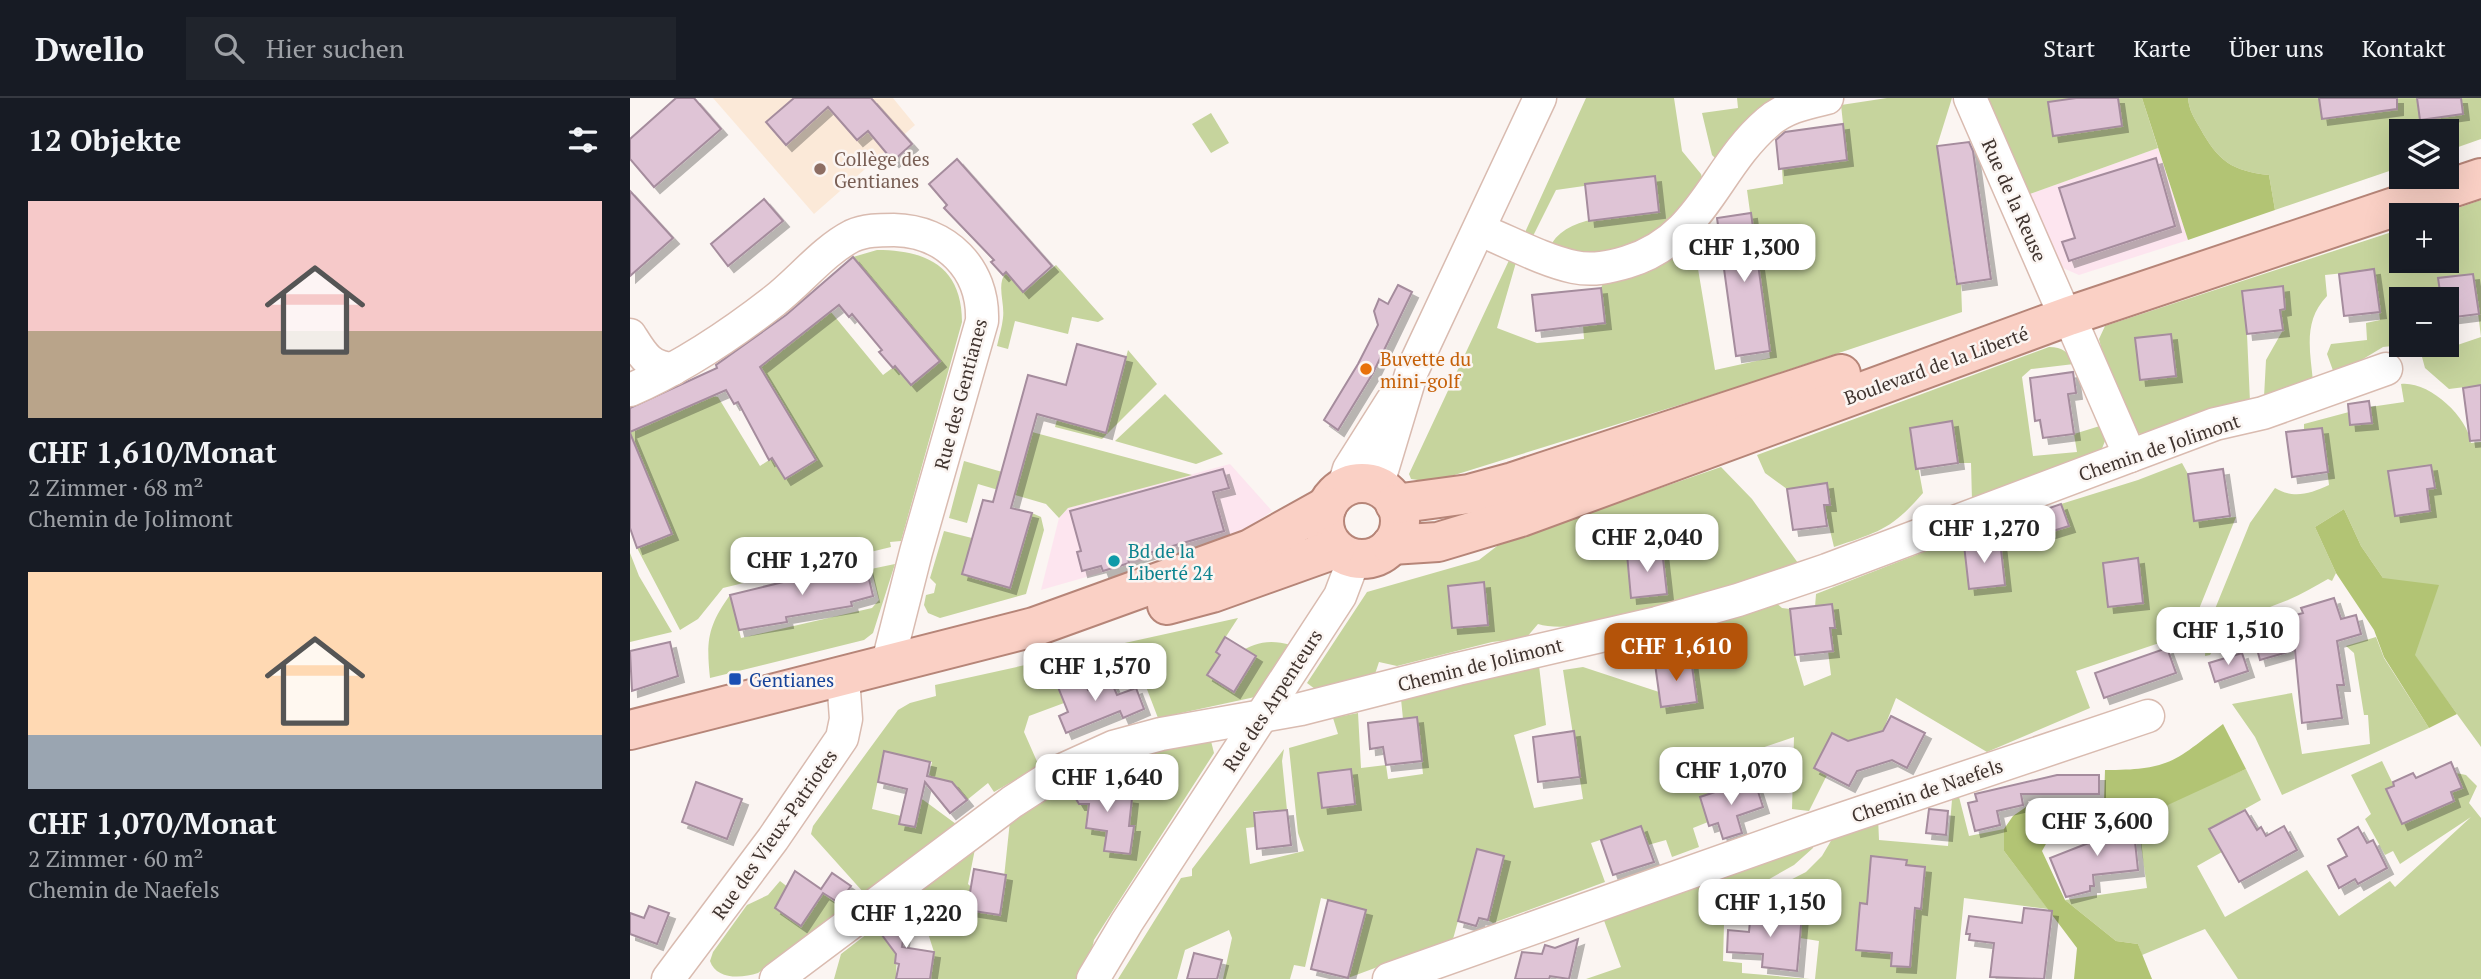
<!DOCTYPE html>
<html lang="de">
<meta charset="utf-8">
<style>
:root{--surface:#171b24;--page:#20242c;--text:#f1f3f6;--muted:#9ea1a6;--line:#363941;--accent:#b45309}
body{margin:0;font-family:"PT Serif",serif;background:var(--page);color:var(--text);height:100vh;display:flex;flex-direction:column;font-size:26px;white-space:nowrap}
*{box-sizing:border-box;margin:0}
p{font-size:23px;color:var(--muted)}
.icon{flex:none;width:38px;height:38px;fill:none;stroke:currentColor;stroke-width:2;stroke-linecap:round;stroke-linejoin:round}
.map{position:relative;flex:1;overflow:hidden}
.panel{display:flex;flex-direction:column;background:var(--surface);width:630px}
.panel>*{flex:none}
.buttons{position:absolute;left:1759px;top:21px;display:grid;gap:14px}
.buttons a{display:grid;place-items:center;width:70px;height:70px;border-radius:0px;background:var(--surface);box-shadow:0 7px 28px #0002;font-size:35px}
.price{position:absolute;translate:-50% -60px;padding:0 16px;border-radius:14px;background:#fff;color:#222;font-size:23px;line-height:46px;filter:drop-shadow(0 2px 4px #0008)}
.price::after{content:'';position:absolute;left:50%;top:42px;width:21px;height:16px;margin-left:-10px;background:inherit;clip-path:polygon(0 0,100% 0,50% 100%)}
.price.current{background:var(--accent);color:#fff}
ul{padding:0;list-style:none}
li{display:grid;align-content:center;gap:14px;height:371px;padding:0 28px}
li span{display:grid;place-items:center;height:217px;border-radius:0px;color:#555}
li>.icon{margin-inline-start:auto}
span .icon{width:126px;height:126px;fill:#fffc;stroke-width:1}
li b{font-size:30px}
h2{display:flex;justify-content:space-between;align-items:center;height:84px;padding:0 28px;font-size:30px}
header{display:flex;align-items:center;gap:42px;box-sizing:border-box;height:98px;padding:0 35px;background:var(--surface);border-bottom:2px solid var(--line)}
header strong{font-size:33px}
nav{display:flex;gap:38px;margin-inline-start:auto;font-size:24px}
.search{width:490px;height:63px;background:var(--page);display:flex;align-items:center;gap:18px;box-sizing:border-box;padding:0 24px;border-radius:0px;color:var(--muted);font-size:26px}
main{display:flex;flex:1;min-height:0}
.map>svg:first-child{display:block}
.industrial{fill:#fde5ef}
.education{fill:#fbe9d8}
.green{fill:#c6d49d}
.forest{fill:#b2c474}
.building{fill:#dfc4d6;stroke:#a58c9d;stroke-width:2;filter:url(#shadow)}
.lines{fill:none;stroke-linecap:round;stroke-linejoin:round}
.minor-casing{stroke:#d9bbb0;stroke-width:35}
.major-casing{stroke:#b68578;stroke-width:42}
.minor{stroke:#fff;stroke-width:32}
.major{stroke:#fad0c5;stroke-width:38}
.education-dot{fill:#8d6e63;stroke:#fbf5f2;stroke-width:2.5}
.food-dot{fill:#e8710a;stroke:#fbf5f2;stroke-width:2.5}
.culture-dot{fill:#0f9aa8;stroke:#fbf5f2;stroke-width:2.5}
.transit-dot{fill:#1a4fb4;stroke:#fbf5f2;stroke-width:2.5}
.labels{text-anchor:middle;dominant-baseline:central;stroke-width:5;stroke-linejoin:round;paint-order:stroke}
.education-label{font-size:19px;fill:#785e54;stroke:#fbf5f2;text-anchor:start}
.street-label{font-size:19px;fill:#40342f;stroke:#fbf5f2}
.food-label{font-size:19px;fill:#c56008;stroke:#fbf5f2;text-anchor:start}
.culture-label{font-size:19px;fill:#0d838f;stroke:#fbf5f2;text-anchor:start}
.transit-label{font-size:19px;fill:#164399;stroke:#fbf5f2;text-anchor:start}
</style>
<header>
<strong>Dwello</strong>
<div class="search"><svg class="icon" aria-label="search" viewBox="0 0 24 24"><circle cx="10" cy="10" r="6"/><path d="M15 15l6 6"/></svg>Hier suchen</div>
<nav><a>Start</a><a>Karte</a><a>Über uns</a><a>Kontakt</a></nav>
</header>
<main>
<section class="panel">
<h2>12 Objekte<svg class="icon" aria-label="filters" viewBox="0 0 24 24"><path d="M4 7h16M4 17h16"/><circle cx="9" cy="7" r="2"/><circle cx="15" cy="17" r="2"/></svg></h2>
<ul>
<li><span style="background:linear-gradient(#f6c9c9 60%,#b9a48a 0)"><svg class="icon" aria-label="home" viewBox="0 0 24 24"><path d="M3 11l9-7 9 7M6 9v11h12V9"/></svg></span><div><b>CHF 1,610/Monat</b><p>2 Zimmer · 68 m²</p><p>Chemin de Jolimont</p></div></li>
<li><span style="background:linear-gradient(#ffd9b3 75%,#9aa5b1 0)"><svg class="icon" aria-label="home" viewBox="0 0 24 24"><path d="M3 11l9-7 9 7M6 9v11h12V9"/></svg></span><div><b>CHF 1,070/Monat</b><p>2 Zimmer · 60 m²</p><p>Chemin de Naefels</p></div></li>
</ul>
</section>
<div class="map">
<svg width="1851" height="881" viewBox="0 0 1851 881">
<defs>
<filter id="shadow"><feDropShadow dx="6" dy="6" stdDeviation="0" flood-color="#0004"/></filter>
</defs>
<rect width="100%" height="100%" fill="#fbf5f2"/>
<g class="industrial">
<polygon points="1528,50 1558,142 1449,177 1426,167 1397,97"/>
<polygon points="600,366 642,413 613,434 411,492 429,420 438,410"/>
</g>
<polygon class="education" points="83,0 263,0 285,27 184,116"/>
<g class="green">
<path d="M 956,0 L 1044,0 L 1052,53 L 1071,76 L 1074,87 L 1045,127 L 980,160 L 922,151 L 922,145 C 941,115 998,118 1029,114 L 1024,78 L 926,92 L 902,140 L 891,143 Z"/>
<polygon points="1107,0 1155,0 1090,65 1082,57 1072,15 1108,10"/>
<polygon points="1257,0 1322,0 1307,48 1326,186 1331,185 1332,214 1104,290 802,384 781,381 779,376 881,158 887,161 867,230 907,245 954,241 953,227 975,225 971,190 975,181 1059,139 1064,147 1085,272 1140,260 1117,92 1153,86 1152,71 1217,62 1211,7"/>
<polygon points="1357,0 1512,0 1528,50 1397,97"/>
<path d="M 1558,0 L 1689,0 L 1692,21 L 1737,15 L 1736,0 L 1787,0 L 1790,21 L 1833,16 L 1831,0 L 1851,0 L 1851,41 L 1817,53 L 1816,33 L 1771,33 L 1771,69 L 1645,112 L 1639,77 C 1602,73 1588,63 1570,30 C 1564,20 1559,12 1558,0 Z"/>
<polygon points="581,15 599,45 581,55 562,26"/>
<path d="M 1851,102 L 1851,287 L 1819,291 L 1795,270 L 1792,259 L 1851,239 L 1843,176 L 1808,180 L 1811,201 L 1771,201 L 1772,247 L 1753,249 L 1705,278 L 1697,256 L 1701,246 L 1737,242 L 1736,225 L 1750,222 L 1744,172 L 1695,177 L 1697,198 C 1673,223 1680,252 1683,283 L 1634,299 L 1636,262 L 1653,232 L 1650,212 L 1655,211 L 1653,189 L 1617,236 L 1620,304 L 1515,337 L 1507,335 L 1476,269 L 1469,241 L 1475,228 L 1771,131 L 1771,163 L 1816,163 L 1816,117 L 1808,117 Z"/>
<path d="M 247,152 C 297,152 332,169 332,224 L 271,443 L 260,444 L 261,449 L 93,490 L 68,521 L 50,532 L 7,450 L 42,436 L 0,334 L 82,298 L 88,299 L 130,368 L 142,360 L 155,380 L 186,362 L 130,269 L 201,214 L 253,277 L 265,268 L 281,287 L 310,263 L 223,159 Z"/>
<path d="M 426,167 L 474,221 L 468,224 L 442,219 L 438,236 L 385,223 L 378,251 L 367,248 C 369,239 372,229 373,220 C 375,204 366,187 376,174 L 393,194 Z"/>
<path d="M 1419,249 C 1433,249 1438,254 1444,266 L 1401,271 L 1392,279 L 1403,358 L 1447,354 L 1444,336 L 1473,327 L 1475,343 L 1469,358 L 1342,403 L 1341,365 L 1328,365 L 1322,324 L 1281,330 L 1293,395 C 1262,431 1249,434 1204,449 L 1194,407 L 1200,406 L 1197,385 L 1157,391 L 1135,375 L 1127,357 Z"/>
<polygon points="498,252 527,286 472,341 425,329 427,322 476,335"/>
<path d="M 1771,286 C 1799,283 1837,318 1841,345 L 1851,344 L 1851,649 L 1784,557 L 1753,480 L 1731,448 L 1714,411 L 1685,429 L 1706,475 L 1702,483 L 1698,481 C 1685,488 1672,496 1658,502 C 1619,518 1603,518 1580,557 L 1575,558 L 1576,533 L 1620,425 L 1645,390 C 1664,401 1679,396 1699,387 L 1692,330 L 1674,332 L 1674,326 L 1719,314 L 1721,327 L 1742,325 L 1740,309 L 1774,304 Z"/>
<polygon points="535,296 593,356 566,366 485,343"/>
<polygon points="402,334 562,377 438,410 429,420 416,406 348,386 337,425 319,420 334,363 390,379"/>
<polygon points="1552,365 1558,376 1565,423 1606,419 1567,516 1563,515 1562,534 1446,573 1460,610 1357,654 1266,600 1253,633 1218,643 1184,670 1197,677 1179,713 1162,711 1164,639 1108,658 1116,684 1070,699 1078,724 1063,730 1069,749 1042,759 1036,742 1018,747 1011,729 961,745 975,784 863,825 858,822 874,758 848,751 823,841 718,880 736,812 691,800 675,869 664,867 660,881 593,881 602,840 599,832 555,852 547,881 488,881 551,780 562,778 562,771 654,651 652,663 657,712 624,713 625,729 616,730 620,766 674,753 668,735 659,650 708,636 703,620 728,615 731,670 756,667 758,681 793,676 787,620 773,621 771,601 908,559 916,627 884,637 904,710 953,701 933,572 953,569 1029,594 1031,608 1066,604 1061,561 1054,537 1144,503 1152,510 1160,511 1165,557 1174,588 1201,577 1198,553 1203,552 1200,530 1205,529 1202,507 1185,509 1186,496 1314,446 1355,425 1388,414 1395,420 1404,421 1410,437 1439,427 1431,406 1508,382"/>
<path d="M 1091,369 L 1122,401 L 1168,465 C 1113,483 958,542 908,526 L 896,540 L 862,544 L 767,568 L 749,564 L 745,576 L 685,591 L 677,585 L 737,494 L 849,462 L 871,445 Z"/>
<polygon points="402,415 411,419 414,432 396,496 310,520 298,515 294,507 296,497 304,495 306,486 300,480 314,433 342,440 332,476 380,490"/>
<polygon points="0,455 9,478 42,534 0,544"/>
<path d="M 265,466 L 243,535 L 234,542 L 80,580 C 76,542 78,528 100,497 L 111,540 L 242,510 L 249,502 L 241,471 Z"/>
<path d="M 608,520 L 586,554 L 590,557 L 578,577 C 607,557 623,536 661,547 L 625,599 L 528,620 L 505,560 L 428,589 L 434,605 L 399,618 L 394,634 L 409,668 L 364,694 L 358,685 L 337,702 L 322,684 L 299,678 L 302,664 L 254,653 L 242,711 L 271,718 L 269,726 L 285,729 L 292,701 L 326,726 L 234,795 L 181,736 L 183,728 L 268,612 L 280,605 L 306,598 L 305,587 Z"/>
<polygon points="1746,539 1754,560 1799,630 1652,697 1625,639 1602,606 1662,595 1672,656 1740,646 1738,617 1734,617 1724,555 1716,548"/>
<polygon points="581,643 584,655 464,842 455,881 300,881 304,854 297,832 286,828 289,792 345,751 338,786 370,817 380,723 443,684 440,691 449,705 459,706 456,730 477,733 475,753 500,756 504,729 498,728 490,670 494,663 550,646"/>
<polygon points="1752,663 1764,688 1757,691 1772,726 1824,703 1821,694 1832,689 1826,675 1836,677 1847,688 1839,705 1851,720 1851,881 1608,881 1575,831 1512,857 1508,846 1486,843 1435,802 1517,790 1507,718 1616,671 1631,702 1579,731 1592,754 1567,768 1595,819 1677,772 1709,818 1760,783 1765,789 1841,719 1770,766 1763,753 1755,757 1735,721 1741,716 1721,677"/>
<polygon points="1329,699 1339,738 1374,731 1374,753 1418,811 1334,800 1326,881 1185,881 1189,843 1170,840 1172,816 1126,812 1129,798 1176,774 1192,758 1205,736 1248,719 1249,742 1318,748 1322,702"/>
<polygon points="1185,737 1183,750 1164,767 1120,792 1095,790 1093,863 1112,865 1112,875 1180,881 956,881 991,869 972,817"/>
<path d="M 150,783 L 159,790 L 171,827 L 193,795 L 213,811 L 128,875 C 110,881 86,881 80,863 L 83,854 L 117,807 L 138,797 Z"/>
<polygon points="246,829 257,844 267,848 266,881 204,881 211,856"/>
</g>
<g class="forest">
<path d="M 1512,0 L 1558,0 C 1559,12 1564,20 1570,30 C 1588,63 1602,73 1639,77 L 1645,112 L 1558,142 Z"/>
<polygon points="1714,411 1731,448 1753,480 1809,487 1785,557 1827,616 1799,630 1754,559 1744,532 1706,475 1685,429"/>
<path d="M 1593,626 L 1616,671 L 1516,717 L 1426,728 L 1412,753 L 1435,802 L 1486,843 L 1508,846 L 1522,881 L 1444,881 L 1447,850 L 1374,753 L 1374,731 L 1383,718 L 1399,707 L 1474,704 L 1475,672 C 1539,672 1544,664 1593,626 Z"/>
</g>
<g class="building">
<polygon points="46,0 64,0 91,31 24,89 0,61 0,41"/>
<polygon points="164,0 241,0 282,46 263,63 238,33 227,42 198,9 156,47 136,24"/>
<polygon points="1446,0 1488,0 1492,28 1423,38 1418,4"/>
<polygon points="1689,0 1767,0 1767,11 1692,21"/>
<polygon points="1787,0 1831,0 1833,16 1790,22"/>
<polygon points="1213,26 1217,62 1149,71 1146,42 1155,34"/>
<polygon points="1339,44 1343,53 1361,181 1327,186 1307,48"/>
<polygon points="1526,60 1545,128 1439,163 1432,144 1445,140 1429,90"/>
<polygon points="327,61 422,168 393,194 376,174 373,177 361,164 364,162 314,110 317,107 299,86"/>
<polygon points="1025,78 1029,114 959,123 955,86"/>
<polygon points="0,93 43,140 0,178"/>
<polygon points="134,101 153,123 98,168 81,146"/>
<polygon points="1121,115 1140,253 1106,258 1087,120"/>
<polygon points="223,159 310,263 281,287 265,268 263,270 249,254 252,252 222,216 219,219 209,207 130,269 186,362 155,381 142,360 139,362 108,304 104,306 96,292 0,334 0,310 87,270 86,267 156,217"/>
<polygon points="1744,171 1750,214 1714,218 1709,176"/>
<polygon points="1843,176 1849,216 1816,220 1816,201 1811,201 1808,180"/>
<polygon points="768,187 782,194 743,275 708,332 694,322 728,266 748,227 744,213 749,201 758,206"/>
<polygon points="1653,188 1655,211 1650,212 1653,232 1617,236 1612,193"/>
<polygon points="971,190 975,225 906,233 902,197"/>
<polygon points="1541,236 1546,278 1510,282 1505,240"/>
<polygon points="447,246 496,259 476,335 407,316 381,410 402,415 380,490 332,476 353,402 363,404 398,277 436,287"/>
<polygon points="1443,274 1446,295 1438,296 1444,336 1413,340 1410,322 1405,323 1400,280"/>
<polygon points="1851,287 1851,342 1840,343 1833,290"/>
<polygon points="1739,303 1742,325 1720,327 1718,306"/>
<polygon points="1322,323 1328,365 1286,371 1280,330"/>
<polygon points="1692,330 1698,374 1662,379 1656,334"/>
<polygon points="0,335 42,436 7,450 0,430"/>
<polygon points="1801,367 1805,390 1797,391 1800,413 1765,418 1758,373"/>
<polygon points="593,371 599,390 583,394 594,433 498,461 499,465 473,473 471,468 452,473 447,454 451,453 440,413"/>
<polygon points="1593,371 1600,418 1564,423 1558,376"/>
<polygon points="1197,385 1200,407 1194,407 1197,428 1163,432 1157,391"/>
<polygon points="1431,406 1439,428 1410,437 1402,416"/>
<polygon points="1370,443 1375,487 1339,491 1334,447"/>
<polygon points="1032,452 1037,496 1001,500 997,456"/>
<polygon points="1508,460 1513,505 1478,509 1473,465"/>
<polygon points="235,464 243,498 221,504 222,508 156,519 157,524 109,532 100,497"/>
<polygon points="854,484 858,527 822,530 818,488"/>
<polygon points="1704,500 1711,521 1726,517 1731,536 1707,543 1714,587 1707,587 1712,620 1672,625 1665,552 1630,562 1621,529 1673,515 1671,510"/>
<polygon points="1202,506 1205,530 1200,530 1203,553 1165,557 1160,511"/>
<polygon points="595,539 626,558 604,594 577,577 590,557 586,554"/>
<polygon points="40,544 48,578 2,593 0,553"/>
<polygon points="1537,550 1546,575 1474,600 1465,575"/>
<polygon points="1612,555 1618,573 1585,584 1579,565"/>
<polygon points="1061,561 1067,604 1031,609 1025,566"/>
<polygon points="453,579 458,592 481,583 487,597 506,590 514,611 493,620 490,613 436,635 429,618 438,614 428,589"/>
<polygon points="1261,618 1295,635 1277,670 1262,662 1227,673 1219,688 1184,670 1202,635 1218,643 1253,633"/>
<polygon points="787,619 792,663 756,667 753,649 740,651 738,625"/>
<polygon points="944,633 950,679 908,684 903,639"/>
<polygon points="254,653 300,664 297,678 322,684 337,702 320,715 295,684 285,729 269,726 277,691 248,684"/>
<polygon points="1821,664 1832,690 1821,694 1824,703 1772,726 1756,691 1764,688 1763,684 1783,675 1786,680"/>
<polygon points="721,671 725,706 692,710 688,675"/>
<polygon points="472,676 481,697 502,700 499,728 504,728 500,756 474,753 477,733 456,730 459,706 449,706 440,691"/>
<polygon points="1427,677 1469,677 1469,696 1391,696 1393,707 1367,713 1370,727 1345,733 1338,705 1347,703 1345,696"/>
<polygon points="1124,681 1133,709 1107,718 1112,735 1093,741 1088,725 1079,728 1070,699"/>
<polygon points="66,684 112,701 97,741 52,724"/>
<polygon points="1299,711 1318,713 1316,737 1296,735"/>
<polygon points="657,712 661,747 627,751 624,715"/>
<polygon points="1615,712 1627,732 1631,729 1636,738 1654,728 1667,752 1609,784 1579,731"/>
<polygon points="1503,725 1508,772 1463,777 1464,788 1460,788 1460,793 1436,799 1420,760 1461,744 1459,732"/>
<polygon points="1011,728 1024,764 983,777 971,742"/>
<polygon points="1728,729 1737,745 1743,742 1757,770 1728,786 1725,781 1709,790 1698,768 1717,758 1708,741"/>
<polygon points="847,751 874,758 858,822 849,820 846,828 828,823"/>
<polygon points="1241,758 1277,762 1276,767 1295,769 1291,811 1285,810 1280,869 1261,868 1262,855 1226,852 1230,805 1237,806"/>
<polygon points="344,771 376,777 370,817 337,812"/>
<polygon points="165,773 191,791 202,775 221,788 209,805 193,795 171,828 145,810"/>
<polygon points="698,802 736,812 718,880 681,871"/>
<polygon points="19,808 39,815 27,846 0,836 0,815 14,820"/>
<polygon points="1394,810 1422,813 1414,881 1360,879 1364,845 1339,842 1340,836 1336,836 1339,818 1392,825"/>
<polygon points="1121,811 1172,816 1167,873 1132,869 1133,856 1097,854 1098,832 1119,834"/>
<polygon points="268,812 276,823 272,849 304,854 300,881 266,881 269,866 265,865 266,856 246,829"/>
<polygon points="948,841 939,881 920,878 919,881 885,881 892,854 912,856 915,847 925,850"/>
<polygon points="564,855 592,862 587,881 557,881"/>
</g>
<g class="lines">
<g class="minor-casing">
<g id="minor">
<polyline points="1340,0 1429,204"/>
<path d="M 850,132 C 880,144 912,162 944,169 C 963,173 980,169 997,164 C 1073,141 1084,70 1138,24 C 1155,9 1176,5 1197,0"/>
<polyline points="1439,218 1500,358"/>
<path d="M 0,237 C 12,256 19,270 43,271"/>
<path d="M 0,292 C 53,269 99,238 144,203 C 170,183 193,153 222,138 C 235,132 250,132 264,132 C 316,133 354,171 352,223 L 286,454 L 257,568"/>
<polyline points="747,389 782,273 910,0"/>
<polyline points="713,391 719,371 762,303"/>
<polyline points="38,881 143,741 212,640 216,621 213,579"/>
<polyline points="146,881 382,704 430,673 483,649 531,636 671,611 828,571 1027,525 1108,502 1197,472 1585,326 1633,315 1756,271"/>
<polyline points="463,881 497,824 710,498 724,461"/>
<polyline points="759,881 1191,728 1518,618"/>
</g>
</g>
<g class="major-casing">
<g id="major">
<circle cx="732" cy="423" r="38"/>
<polyline points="765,406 839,396 883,384 1211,276"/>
<polyline points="761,447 808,444 891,419 1439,218 1851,80"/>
<polyline points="537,507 582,495 705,451"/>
<polyline points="0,632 404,529 620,451 697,408"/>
</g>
</g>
<use href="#minor" class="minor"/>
<use href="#major" class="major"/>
</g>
<circle class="education-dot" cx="190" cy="71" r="7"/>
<circle class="food-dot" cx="736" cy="271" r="7"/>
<circle class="culture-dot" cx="484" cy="463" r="7"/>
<rect class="transit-dot" x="98" y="574" width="14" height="14" rx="3.5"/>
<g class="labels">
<g class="education-label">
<text x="204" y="60">Collège des<tspan x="204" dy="22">Gentianes</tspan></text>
</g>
<g class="street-label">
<text transform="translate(1385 102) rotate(66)">Rue de la Reuse</text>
<text transform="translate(1306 267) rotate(-20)">Boulevard de la Liberté</text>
<text transform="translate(330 296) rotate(-75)">Rue des Gentianes</text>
<text transform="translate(1529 349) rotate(-19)">Chemin de Jolimont</text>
<text transform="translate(850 566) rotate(-14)">Chemin de Jolimont</text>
<text transform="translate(642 602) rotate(-57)">Rue des Arpenteurs</text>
<text transform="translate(1297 692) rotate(-19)">Chemin de Naefels</text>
<text transform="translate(144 736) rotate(-55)">Rue des Vieux-Patriotes</text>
</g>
<g class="food-label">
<text x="750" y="260">Buvette du<tspan x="750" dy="22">mini-golf</tspan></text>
</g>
<g class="culture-label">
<text x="498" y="452">Bd de la<tspan x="498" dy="22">Liberté 24</tspan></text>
</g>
<g class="transit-label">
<text x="119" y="581">Gentianes</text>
</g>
</g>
</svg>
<div class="buttons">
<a><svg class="icon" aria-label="layers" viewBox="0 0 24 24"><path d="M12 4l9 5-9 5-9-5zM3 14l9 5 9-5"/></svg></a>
<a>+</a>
<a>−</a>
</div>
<b class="price" style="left:1114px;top:186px">CHF 1,300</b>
<b class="price" style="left:1354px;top:467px">CHF 1,270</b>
<b class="price" style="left:1017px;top:476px">CHF 2,040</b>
<b class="price" style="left:172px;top:499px">CHF 1,270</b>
<b class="price" style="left:1598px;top:569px">CHF 1,510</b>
<b class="price current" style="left:1046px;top:585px">CHF 1,610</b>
<b class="price" style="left:465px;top:605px">CHF 1,570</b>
<b class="price" style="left:1101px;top:709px">CHF 1,070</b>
<b class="price" style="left:477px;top:716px">CHF 1,640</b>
<b class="price" style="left:1467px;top:760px">CHF 3,600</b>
<b class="price" style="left:1140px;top:841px">CHF 1,150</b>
<b class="price" style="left:276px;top:852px">CHF 1,220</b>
</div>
</main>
